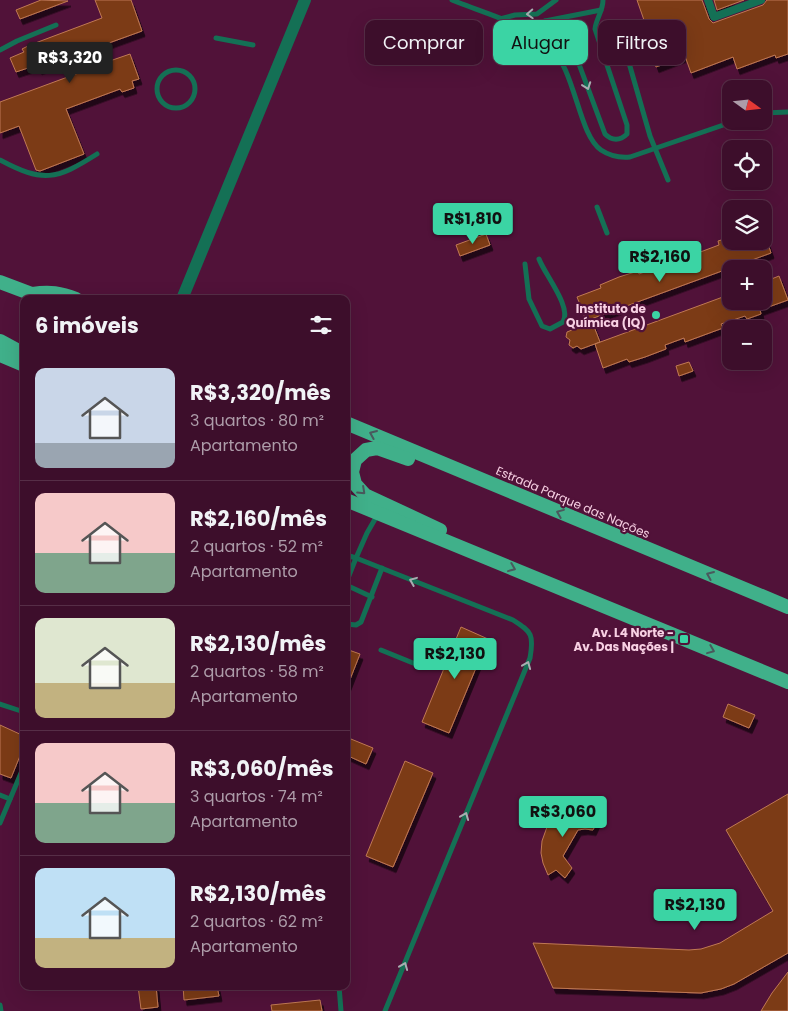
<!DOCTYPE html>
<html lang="pt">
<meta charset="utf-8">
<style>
:root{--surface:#3d0e2b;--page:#441733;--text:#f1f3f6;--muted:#ad9ca9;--line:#562e47;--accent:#3bd4a4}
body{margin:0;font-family:Poppins,sans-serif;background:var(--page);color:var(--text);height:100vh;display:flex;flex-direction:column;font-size:19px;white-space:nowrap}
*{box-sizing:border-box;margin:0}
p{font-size:16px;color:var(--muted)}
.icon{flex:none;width:28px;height:28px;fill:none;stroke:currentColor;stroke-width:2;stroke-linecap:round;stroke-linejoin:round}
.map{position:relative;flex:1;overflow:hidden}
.sheet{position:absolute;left:20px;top:295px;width:330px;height:695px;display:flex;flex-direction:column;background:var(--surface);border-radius:10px;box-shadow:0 5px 20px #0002,0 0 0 1px var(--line)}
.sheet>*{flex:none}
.hud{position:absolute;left:365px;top:20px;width:348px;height:45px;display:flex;gap:10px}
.needle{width:32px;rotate:105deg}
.controls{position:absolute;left:722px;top:80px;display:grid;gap:10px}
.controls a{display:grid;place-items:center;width:50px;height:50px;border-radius:10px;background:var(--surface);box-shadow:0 5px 20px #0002,0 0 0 1px var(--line);font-size:25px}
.price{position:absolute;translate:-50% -42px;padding:0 11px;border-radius:5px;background:var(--accent);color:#111;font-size:16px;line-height:32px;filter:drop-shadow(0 1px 2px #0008)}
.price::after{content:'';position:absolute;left:50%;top:30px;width:15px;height:11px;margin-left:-8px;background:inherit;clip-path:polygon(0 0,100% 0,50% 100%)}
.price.on{background:#222;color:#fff}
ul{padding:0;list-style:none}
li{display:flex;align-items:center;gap:15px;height:125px;padding:0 15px}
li+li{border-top:1px solid var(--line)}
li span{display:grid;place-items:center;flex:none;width:140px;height:100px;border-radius:10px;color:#555}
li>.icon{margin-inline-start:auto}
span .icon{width:60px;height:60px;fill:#fffc;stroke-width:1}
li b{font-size:21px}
h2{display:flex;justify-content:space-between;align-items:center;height:60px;padding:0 15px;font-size:21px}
.pill{padding:0 18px;border-radius:10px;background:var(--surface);box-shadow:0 5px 20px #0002,0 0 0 1px var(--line);font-size:18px;line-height:45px}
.pill.on{background:var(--accent);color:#111}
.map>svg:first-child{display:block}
.building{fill:#7b3a14;stroke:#c07954;filter:url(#shadow)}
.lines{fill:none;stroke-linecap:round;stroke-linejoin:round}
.service{stroke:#147055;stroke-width:5}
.pedestrian{stroke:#147055;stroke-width:8}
.tertiary{stroke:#147055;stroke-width:12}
.trunk{stroke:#40b08a;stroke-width:14}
.oneway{stroke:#a8aeb1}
.oneway2{stroke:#49595d}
.poi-dot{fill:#3bd4a4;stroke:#511239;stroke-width:2}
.labels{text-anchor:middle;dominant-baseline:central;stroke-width:4.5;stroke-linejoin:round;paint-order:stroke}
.poi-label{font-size:12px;font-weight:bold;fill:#f8d0e3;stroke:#511239;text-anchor:end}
.street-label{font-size:12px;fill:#f8d0e3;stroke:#511239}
</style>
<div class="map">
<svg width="788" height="1011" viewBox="0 0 788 1011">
<defs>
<filter id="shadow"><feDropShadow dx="3" dy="5.5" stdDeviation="0" flood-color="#0009"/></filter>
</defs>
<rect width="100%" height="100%" fill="#511239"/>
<g class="building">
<polygon points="41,0 68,1 20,19 16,10"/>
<polygon points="95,0 131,0 142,31 95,48 101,64 130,54 139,79 132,81 134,88 122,92 120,89 66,109 84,154 40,171 36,170 19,126 0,133 0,102 92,68 86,52 39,69 37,65 16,72 10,58 24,52 22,49 30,45 102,18"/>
<polygon points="637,0 702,0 709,19 713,23 763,5 767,0 788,0 788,54 776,58 775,55 737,69 733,57 691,73 685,56 656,67 649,48 653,46"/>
<polygon points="714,0 744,0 717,10"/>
<polygon points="486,234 490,245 460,256 456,245"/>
<polygon points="731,237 731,241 767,241 771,253 591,319 600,342 581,349 577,346 573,348 569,345 570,340 566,337 567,332 572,330 572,325 586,320 577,297 601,288 600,285 619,277 638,271 639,274 658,267 657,264 680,255 694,250 695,254 719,245 718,241"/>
<polygon points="779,276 788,300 760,310 761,314 747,319 745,316 721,324 723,328 685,342 684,338 665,345 666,349 645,357 629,362 627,359 603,368 595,344 731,294 731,301 764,301 764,282"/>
<polygon points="689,362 693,371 679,376 676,366"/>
<polygon points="461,627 488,639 449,733 422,722"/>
<polygon points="346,649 360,654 347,687 346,687"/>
<polygon points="728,704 755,715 749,728 723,717"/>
<polygon points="0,725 24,736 24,746 11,778 0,774"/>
<polygon points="346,737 373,748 366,764 346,755"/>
<polygon points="405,761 433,773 393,867 366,856"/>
<polygon points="788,794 788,953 734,984 721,989 701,993 553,988 533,943 689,950 701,949 720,943 773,911 726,830"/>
<polygon points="586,806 586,816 598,819 593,830 585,829 578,830 563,856 572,868 565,878 556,870 548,875 543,863 541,853 542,841 547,827 554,818 565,811 574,807"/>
<polygon points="788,972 788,1011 761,1011 772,993"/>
<polygon points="138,986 156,986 158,1007 141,1009"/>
<polygon points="183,986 217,986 219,996 184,1000"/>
<polygon points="320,1000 322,1011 272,1011 271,1005"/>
</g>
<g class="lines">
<g class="service">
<path d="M 452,0 C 481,12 526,24 549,45 C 576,70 578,134 601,150 C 610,156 619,158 630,157 L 735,121"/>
<polyline points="500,19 515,15 537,14 556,0"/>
<polyline points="545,21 601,10"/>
<path d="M 526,29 L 545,21 L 561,32 L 571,43 L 573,48 L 605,134 C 612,141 620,141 627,134 L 627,125 L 595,29 C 596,19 603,11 603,0"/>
<polyline points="216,38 253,45"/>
<polyline points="625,49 650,136 668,180"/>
<polyline points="0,50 17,41 56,25"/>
<circle cx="176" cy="89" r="19"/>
<polyline points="764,113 788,112"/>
<path d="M 0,160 C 43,183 56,180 97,154"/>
<polyline points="597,207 607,233"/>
<path d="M 525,264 L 529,299 L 542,326 L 550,329 L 563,322 C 572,307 545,275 539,259"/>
<path d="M 378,514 L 367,533 L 356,558 L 513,620 C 532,632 534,635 530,658 L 385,1011"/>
<polyline points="346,555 356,558 346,583"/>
<polyline points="346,585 372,597"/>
<polyline points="346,624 356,625 361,622 382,568"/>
<polyline points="381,650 413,663"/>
<polyline points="0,704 24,712"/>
<polyline points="0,795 10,799"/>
<polyline points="0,823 24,766"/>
<polyline points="339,986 341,1011"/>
<polyline points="0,1005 1,1011"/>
</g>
<polyline class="pedestrian" points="708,0 714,17 761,0"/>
<polyline class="tertiary" points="182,299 305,0"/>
<g class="trunk">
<polyline points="0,282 45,299"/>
<path d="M 33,294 C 49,291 61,293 76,299"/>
<polyline points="0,341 24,354"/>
<polyline points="0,355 24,365"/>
<polyline points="346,423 788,607"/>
<polyline points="408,459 377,448 366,450 355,460 352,472 355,484 365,495 440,530"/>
<polyline points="346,500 788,682"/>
</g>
</g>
<defs><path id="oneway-chevron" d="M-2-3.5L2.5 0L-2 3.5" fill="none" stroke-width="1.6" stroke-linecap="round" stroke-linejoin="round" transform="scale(1.25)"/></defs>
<g class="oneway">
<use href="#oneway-chevron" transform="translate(530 14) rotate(177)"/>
<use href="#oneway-chevron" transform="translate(587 86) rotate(70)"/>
<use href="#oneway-chevron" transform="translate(413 581) rotate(-158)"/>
<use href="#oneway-chevron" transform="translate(527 665) rotate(-68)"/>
<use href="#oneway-chevron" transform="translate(465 816) rotate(-68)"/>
<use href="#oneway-chevron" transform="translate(404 966) rotate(-68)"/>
</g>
<g class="oneway2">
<use href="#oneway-chevron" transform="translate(373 434) rotate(-157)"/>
<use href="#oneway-chevron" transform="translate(362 491) rotate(43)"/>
<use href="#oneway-chevron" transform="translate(560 513) rotate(-158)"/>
<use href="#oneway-chevron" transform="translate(512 568) rotate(22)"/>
<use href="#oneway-chevron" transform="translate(710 575) rotate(-157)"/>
<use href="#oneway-chevron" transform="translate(711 650) rotate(22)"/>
</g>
<g class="poi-dot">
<circle cx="656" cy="315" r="5"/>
<rect x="679" y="634" width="10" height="10" rx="2.5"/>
</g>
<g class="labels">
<g class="poi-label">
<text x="646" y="308">Instituto de<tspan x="646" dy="14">Química (IQ)</tspan></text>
<text x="674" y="632">Av. L4 Norte -<tspan x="674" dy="14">Av. Das Nações |</tspan></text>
</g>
<g class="street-label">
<text transform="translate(573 502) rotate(23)">Estrada Parque das Nações</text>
</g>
</g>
</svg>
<div class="controls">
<a><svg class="needle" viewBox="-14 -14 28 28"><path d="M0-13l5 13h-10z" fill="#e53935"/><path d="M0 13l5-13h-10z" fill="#ad9ca9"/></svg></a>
<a><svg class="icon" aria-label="locate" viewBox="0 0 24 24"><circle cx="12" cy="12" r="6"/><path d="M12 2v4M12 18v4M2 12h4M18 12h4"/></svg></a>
<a><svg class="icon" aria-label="layers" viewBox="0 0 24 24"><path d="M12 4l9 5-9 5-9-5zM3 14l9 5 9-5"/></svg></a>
<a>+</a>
<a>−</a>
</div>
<b class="price on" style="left:70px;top:84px">R$3,320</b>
<b class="price" style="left:473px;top:245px">R$1,810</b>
<b class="price" style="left:660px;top:283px">R$2,160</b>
<b class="price" style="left:455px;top:680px">R$2,130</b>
<b class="price" style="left:563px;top:838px">R$3,060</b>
<b class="price" style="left:695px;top:931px">R$2,130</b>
<div class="hud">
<a class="pill">Comprar</a>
<a class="pill on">Alugar</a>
<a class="pill">Filtros</a>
</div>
<section class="sheet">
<h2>6 imóveis<svg class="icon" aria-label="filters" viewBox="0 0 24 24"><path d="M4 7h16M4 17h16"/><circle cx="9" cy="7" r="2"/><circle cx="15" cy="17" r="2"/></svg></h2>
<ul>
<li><span style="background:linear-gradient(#c9d6e8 75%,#9aa5b1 0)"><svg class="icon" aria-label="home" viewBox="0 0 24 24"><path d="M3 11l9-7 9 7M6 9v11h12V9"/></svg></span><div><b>R$3,320/mês</b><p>3 quartos · 80 m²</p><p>Apartamento</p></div></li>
<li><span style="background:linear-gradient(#f6c9c9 60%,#7fa58c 0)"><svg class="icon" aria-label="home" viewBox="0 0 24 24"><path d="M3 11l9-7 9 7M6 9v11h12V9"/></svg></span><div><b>R$2,160/mês</b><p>2 quartos · 52 m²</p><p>Apartamento</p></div></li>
<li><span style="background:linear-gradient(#dfe7d0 65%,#c2b280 0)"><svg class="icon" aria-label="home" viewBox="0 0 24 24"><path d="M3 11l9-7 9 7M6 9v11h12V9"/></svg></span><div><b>R$2,130/mês</b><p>2 quartos · 58 m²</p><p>Apartamento</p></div></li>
<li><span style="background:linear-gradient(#f6c9c9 60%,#7fa58c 0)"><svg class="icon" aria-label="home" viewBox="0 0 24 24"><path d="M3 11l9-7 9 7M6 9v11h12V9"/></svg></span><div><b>R$3,060/mês</b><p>3 quartos · 74 m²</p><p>Apartamento</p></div></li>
<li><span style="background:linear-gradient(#bfe0f5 70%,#c2b280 0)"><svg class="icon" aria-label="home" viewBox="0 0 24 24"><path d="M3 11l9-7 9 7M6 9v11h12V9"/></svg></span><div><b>R$2,130/mês</b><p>2 quartos · 62 m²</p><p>Apartamento</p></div></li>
</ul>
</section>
</div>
